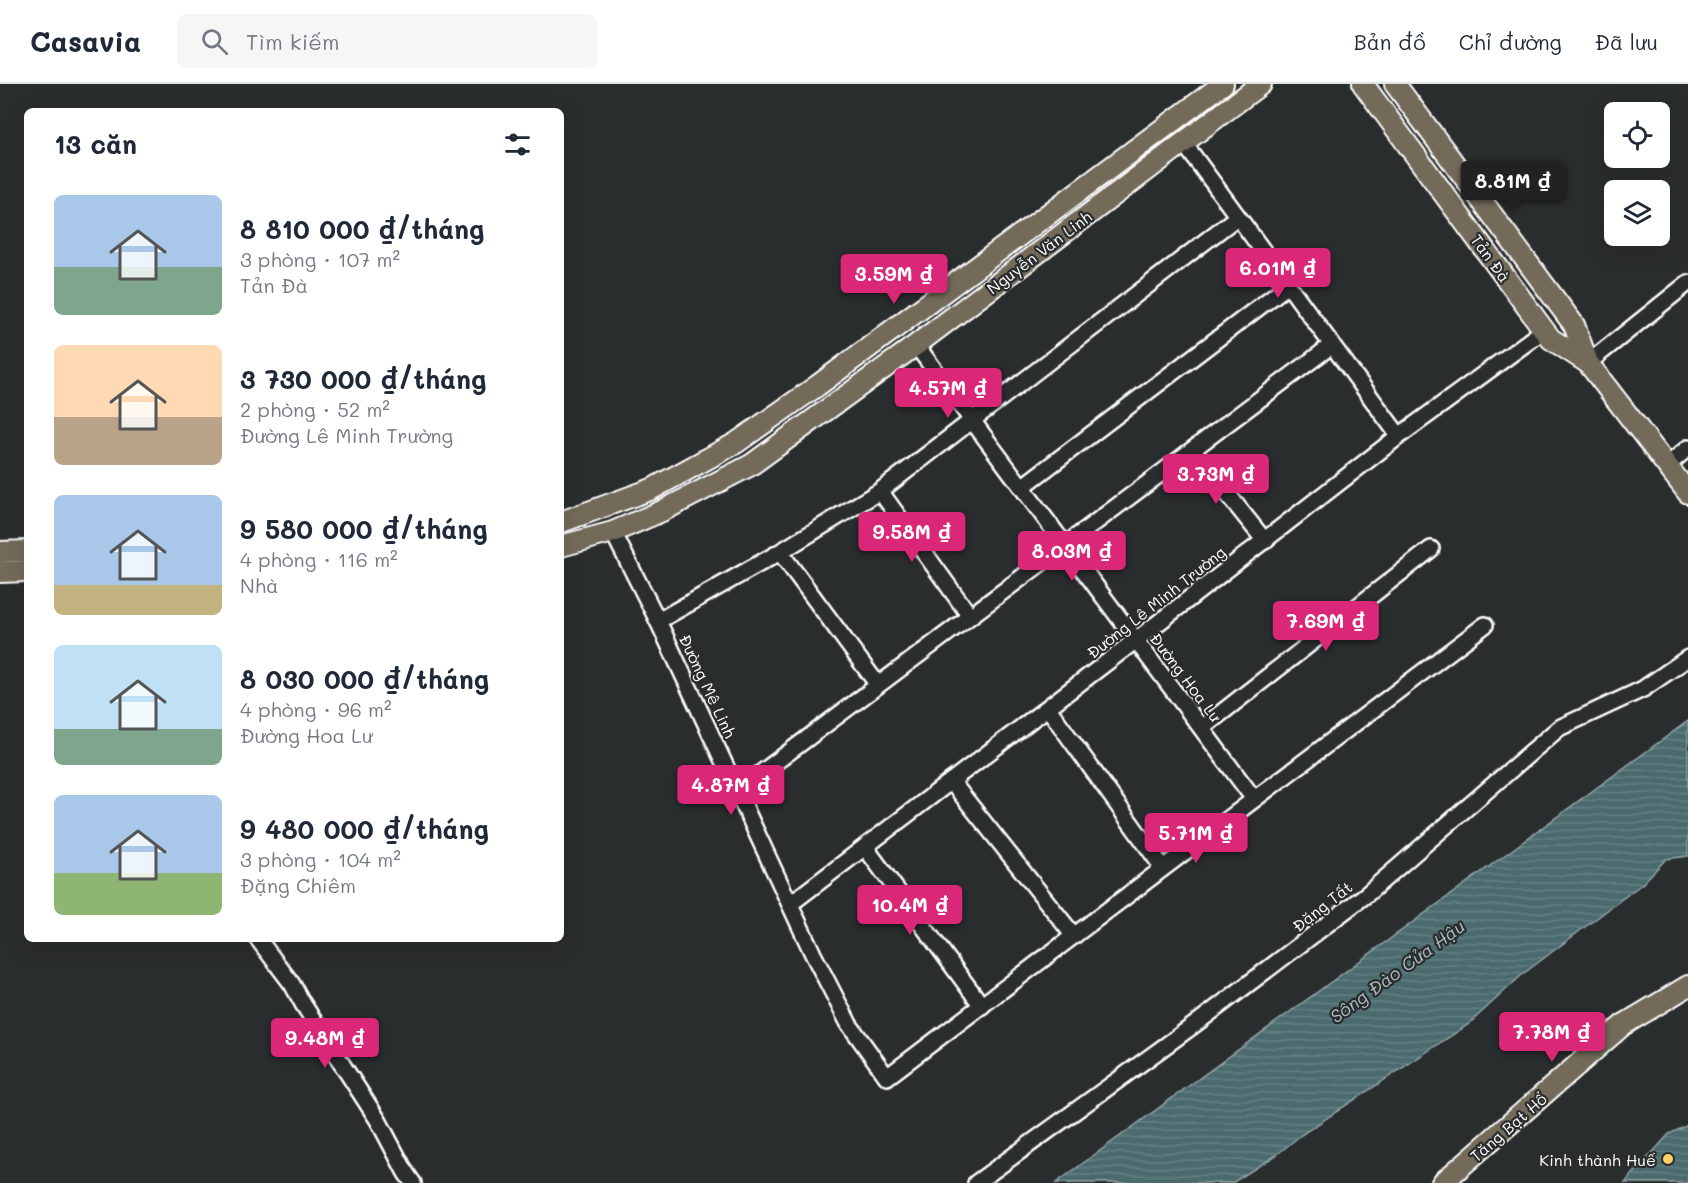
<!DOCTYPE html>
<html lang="vi">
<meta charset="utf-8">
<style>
:root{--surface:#fff;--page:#f6f6f7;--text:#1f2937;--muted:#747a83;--line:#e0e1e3;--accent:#db2777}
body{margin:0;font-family:Mali,sans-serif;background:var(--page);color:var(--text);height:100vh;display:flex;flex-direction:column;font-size:22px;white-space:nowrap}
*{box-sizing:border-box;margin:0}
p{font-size:20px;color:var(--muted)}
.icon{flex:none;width:33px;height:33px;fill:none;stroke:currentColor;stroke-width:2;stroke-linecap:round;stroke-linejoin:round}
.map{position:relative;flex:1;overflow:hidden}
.details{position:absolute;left:24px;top:24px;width:540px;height:834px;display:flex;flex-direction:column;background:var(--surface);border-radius:9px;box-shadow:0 6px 24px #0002}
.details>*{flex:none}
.controls{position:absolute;left:1604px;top:18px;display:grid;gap:12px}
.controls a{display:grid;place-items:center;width:66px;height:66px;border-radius:9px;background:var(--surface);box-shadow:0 6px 24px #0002;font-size:30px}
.price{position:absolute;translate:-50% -51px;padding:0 14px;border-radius:6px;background:var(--accent);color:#fff;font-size:20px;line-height:39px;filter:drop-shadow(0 2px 3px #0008)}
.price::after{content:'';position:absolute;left:50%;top:36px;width:18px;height:14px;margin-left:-9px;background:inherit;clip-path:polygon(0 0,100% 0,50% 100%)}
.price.on{background:#222;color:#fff}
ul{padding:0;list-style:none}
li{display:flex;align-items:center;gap:18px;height:150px;padding:0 30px}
li span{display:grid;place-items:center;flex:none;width:168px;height:120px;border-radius:9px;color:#555}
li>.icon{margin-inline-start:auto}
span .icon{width:72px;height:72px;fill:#fffc;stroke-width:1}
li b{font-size:26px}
h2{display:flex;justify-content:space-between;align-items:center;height:72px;padding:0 30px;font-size:26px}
header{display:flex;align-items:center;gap:36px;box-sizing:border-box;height:84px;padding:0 30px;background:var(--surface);border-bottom:2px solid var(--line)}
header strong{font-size:28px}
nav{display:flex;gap:33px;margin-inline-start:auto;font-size:21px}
.search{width:420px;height:54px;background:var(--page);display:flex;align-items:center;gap:15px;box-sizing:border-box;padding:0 21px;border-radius:9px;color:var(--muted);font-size:22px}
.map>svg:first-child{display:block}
.water{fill:url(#water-rules);stroke:#93a6a8;stroke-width:1.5}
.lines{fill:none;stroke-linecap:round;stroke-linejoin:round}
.minor-casing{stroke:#fff;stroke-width:20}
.major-casing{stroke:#fff;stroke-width:24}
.minor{stroke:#2a2d2e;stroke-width:15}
.major{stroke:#736b5a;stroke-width:20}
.poi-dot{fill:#ffd166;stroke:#2a2d2e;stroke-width:2}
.labels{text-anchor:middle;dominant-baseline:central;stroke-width:4.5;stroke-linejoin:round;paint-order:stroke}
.street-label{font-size:16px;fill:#fff;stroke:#2a2d2e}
.poi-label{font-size:16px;fill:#fff;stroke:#2a2d2e;text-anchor:end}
.water-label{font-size:18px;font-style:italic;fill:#aebcbe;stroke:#2a2d2e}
</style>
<header>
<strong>Casavia</strong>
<div class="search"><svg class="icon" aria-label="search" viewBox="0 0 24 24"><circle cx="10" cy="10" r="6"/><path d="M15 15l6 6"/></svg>Tìm kiếm</div>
<nav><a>Bản đồ</a><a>Chỉ đường</a><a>Đã lưu</a></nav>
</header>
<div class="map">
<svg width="1688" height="1099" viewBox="0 0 1688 1099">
<defs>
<pattern id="water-rules" width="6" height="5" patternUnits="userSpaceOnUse" patternTransform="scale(1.5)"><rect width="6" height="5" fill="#4b6a6e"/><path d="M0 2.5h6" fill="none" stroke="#668084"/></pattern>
</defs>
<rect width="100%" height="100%" fill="#2a2d2e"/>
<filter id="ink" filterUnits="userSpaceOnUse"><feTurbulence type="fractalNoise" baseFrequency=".0167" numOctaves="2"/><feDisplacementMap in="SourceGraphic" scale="12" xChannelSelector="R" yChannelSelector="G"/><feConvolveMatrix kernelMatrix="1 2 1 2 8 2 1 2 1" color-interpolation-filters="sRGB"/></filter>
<g filter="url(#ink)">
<g class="water">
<polygon points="1688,637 1688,772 1666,775 1643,799 1523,890 1469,940 1301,1051 1275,1072 1232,1099 1056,1099"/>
<polygon points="1688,1041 1688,1099 1625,1099 1669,1050"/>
</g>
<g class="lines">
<g class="minor-casing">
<g id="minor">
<polyline points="1183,58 1399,352"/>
<polyline points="916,261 1254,715"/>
<polyline points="1588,279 1688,199"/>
<polyline points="1192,366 1265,457"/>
<polyline points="1668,381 1688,364"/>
<polyline points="1022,403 1288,201"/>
<polyline points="880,407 970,532"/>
<polyline points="613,448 658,537 813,870 849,940 887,993 1485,541"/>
<polyline points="780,468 878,601"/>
<polyline points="658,537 780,468 880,407 1237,133"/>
<polyline points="1048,624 1163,784"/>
<polyline points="1202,644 1431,465"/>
<polyline points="951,697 1074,852"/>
<polyline points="737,707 1332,261"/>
<polyline points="865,763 982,922"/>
<polyline points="790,820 1136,556 1399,352 1544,246"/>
<polyline points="258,855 292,900 303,920 378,1036 406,1089 413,1099"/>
<polyline points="976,1099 1194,941 1367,810 1559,644 1643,605 1688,574"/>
</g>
</g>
<g class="major-casing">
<g id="major">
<polyline points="1363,0 1544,246 1551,255 1588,279"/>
<polyline points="1395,0 1574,241 1588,279 1688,409"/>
<polyline points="561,438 652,405 736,359 817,302 1223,0"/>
<polyline points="561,462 613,448 662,427 751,381 916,261 1261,0"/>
<polyline points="0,468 27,467"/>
<polyline points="0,488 27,487"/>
<polyline points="1442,1099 1623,941 1688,902"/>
</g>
</g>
<use href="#minor" class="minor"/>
<use href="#major" class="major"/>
</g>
</g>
<circle class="poi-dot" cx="1668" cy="1075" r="6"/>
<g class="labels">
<g class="street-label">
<text transform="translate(1039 168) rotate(-37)">Nguyễn Văn Linh</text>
<text transform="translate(1491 174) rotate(54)">Tản Đà</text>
<text transform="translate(1156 518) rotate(-38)">Đường Lê Minh Trường</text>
<text transform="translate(1186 593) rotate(53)">Đường Hoa Lư</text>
<text transform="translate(708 602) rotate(65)">Đường Mê Linh</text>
<text transform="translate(1322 822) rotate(-38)">Đặng Tất</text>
<text transform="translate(1508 1043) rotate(-41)">Tăng Bạt Hổ</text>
</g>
<g class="poi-label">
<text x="1656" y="1075">Kinh thành Huế</text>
</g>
<g class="water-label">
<text transform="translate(1397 887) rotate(-36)">Sông Đào Cửa Hậu</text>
</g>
</g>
</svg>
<div class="controls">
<a><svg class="icon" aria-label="locate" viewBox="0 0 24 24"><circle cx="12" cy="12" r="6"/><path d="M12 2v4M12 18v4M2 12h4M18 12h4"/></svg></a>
<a><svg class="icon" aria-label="layers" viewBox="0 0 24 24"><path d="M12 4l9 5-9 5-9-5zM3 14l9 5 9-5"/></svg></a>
</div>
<b class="price on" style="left:1513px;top:128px">8.81M ₫</b>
<b class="price" style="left:1278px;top:215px">6.01M ₫</b>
<b class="price" style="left:894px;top:221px">3.59M ₫</b>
<b class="price" style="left:948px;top:335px">4.57M ₫</b>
<b class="price" style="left:1216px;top:421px">3.73M ₫</b>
<b class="price" style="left:912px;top:479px">9.58M ₫</b>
<b class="price" style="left:1072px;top:498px">8.03M ₫</b>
<b class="price" style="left:1326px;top:568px">7.69M ₫</b>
<b class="price" style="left:731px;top:732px">4.87M ₫</b>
<b class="price" style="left:1196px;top:780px">5.71M ₫</b>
<b class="price" style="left:910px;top:852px">10.4M ₫</b>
<b class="price" style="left:1552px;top:979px">7.78M ₫</b>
<b class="price" style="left:325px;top:985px">9.48M ₫</b>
<section class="details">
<h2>13 căn<svg class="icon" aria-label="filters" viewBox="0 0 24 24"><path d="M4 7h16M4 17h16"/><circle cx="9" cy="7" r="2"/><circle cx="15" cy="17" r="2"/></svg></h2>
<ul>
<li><span style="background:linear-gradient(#a9c7e8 60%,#7fa58c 0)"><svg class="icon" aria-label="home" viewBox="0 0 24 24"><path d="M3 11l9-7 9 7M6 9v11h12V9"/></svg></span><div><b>8 810 000 ₫/tháng</b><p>3 phòng · 107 m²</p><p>Tản Đà</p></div></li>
<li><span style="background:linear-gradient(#ffd9b3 60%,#b9a48a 0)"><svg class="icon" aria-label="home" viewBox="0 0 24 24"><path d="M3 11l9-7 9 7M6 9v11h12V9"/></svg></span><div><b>3 730 000 ₫/tháng</b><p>2 phòng · 52 m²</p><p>Đường Lê Minh Trường</p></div></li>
<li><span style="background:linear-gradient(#a9c7e8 75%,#c2b280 0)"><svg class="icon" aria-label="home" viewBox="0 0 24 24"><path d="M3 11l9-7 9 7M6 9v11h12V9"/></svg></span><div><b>9 580 000 ₫/tháng</b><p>4 phòng · 116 m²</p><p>Nhà</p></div></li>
<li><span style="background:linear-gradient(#bfe0f5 70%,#7fa58c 0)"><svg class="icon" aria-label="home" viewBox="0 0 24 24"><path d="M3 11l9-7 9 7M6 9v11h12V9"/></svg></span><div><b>8 030 000 ₫/tháng</b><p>4 phòng · 96 m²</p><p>Đường Hoa Lư</p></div></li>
<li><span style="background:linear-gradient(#a9c7e8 65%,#8fb573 0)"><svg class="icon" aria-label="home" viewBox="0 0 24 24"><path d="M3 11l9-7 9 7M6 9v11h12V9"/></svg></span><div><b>9 480 000 ₫/tháng</b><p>3 phòng · 104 m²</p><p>Đặng Chiêm</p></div></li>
</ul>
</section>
</div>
